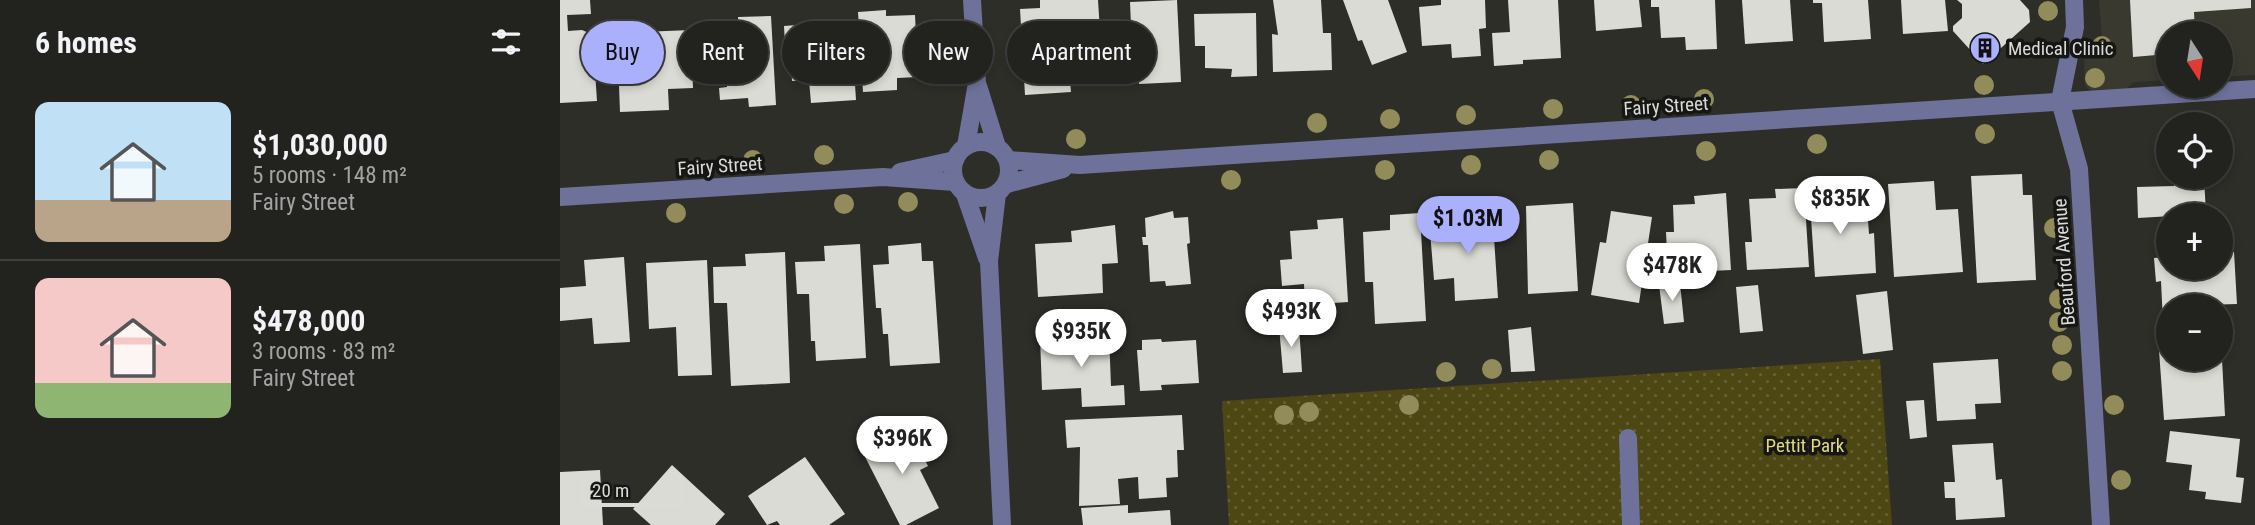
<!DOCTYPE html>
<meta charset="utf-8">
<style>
:root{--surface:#22221f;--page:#2e2f2c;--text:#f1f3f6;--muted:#a2a4a4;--line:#3f3f3d;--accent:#aab0fb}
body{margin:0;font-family:"Roboto Condensed",sans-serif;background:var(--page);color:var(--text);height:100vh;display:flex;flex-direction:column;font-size:26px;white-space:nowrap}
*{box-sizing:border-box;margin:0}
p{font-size:23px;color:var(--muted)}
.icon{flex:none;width:38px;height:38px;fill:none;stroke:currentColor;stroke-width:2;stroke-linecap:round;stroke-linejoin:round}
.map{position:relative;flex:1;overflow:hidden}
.details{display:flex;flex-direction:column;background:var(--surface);width:560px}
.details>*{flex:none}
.banner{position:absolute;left:21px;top:21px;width:665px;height:63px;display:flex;gap:14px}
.needle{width:46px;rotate:168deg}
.buttons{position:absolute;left:1596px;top:21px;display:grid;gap:14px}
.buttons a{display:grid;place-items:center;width:77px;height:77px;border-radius:50%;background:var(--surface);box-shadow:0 4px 10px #0003,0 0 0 2px var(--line);font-size:35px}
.scale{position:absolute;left:21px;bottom:18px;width:102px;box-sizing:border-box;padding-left:7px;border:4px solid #dbdbd8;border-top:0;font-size:19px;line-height:24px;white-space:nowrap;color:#dbdbd8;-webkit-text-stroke:5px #161614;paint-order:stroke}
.price{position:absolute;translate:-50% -60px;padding:0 16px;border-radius:24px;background:#fff;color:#222;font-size:23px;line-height:46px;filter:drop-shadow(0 2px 4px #0008)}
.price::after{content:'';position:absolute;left:50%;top:42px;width:21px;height:16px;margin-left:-10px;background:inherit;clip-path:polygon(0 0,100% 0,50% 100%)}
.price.selected{background:var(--accent);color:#111}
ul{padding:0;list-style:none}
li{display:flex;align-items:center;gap:21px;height:175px;padding:0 35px}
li+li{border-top:2px solid var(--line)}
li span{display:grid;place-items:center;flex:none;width:196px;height:140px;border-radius:14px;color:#555}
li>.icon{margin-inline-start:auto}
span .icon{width:84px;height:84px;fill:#fffc;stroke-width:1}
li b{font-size:30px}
h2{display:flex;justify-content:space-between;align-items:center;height:84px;padding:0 35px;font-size:30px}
.chip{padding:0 24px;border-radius:32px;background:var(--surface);box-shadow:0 4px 10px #0003,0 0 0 2px var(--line);font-size:24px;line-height:63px}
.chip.selected{background:var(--accent);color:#111}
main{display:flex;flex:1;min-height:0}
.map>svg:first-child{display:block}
.built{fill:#3a392f}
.grass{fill:url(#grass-dots)}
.building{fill:#dbdbd5}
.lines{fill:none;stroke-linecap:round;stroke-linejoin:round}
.minor{stroke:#6e719a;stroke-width:18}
.tree{fill:#918c59}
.labels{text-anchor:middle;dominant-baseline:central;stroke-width:7;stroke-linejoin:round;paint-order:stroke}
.poi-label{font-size:19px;fill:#dbdbd8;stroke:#161614;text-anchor:start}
.street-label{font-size:19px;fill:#dbdbd8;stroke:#161614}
.park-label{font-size:19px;fill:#e2d981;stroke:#161614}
</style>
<main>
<section class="details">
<h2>6 homes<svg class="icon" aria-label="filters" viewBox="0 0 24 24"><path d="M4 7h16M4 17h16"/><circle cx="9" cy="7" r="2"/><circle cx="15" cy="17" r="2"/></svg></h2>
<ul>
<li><span style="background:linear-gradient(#bfe0f5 70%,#b9a48a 0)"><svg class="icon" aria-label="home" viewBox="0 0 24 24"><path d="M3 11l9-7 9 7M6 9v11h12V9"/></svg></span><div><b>$1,030,000</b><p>5 rooms · 148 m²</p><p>Fairy Street</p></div></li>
<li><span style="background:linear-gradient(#f6c9c9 75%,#8fb573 0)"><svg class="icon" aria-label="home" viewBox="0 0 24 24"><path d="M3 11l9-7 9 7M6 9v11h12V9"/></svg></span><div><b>$478,000</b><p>3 rooms · 83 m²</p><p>Fairy Street</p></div></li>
</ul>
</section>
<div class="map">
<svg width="1695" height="525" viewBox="0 0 1695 525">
<defs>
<pattern id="grass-dots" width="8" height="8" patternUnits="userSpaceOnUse" patternTransform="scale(1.75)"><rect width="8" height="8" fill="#4c4713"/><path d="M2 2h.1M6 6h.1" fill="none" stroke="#656135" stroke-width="1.8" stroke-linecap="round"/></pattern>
</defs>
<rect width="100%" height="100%" fill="#2e2e29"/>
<polygon class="built" points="1539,0 1695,0 1695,75 1661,77 1661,33 1608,33 1608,80 1574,82 1562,92 1536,94 1530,91 1525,85 1524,54 1542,40"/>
<polygon class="grass" points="1320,359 1332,525 669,525 662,401"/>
<g class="building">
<polygon points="0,0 30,0 31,14 7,15 8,31 22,30 29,33 33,41 37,101 0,103"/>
<polygon points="480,0 538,0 543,78 510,80 511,92 465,95 460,9 480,8"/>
<polygon points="617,0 621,82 579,84 577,49 572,49 570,2"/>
<polygon points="713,0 761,0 763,33 771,33 772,70 713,72 712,34 718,35"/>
<polygon points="783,0 828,0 847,52 812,65 802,40 798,41"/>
<polygon points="881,0 925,0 926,28 919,29 921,56 892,58 891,44 862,46 859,7 881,5"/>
<polygon points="948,0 998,0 1001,58 963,60 963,64 934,66 932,33 950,32"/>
<polygon points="1034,0 1079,0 1082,27 1036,31"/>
<polygon points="1091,0 1155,0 1157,49 1126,50 1125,37 1101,38 1099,7 1091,7"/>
<polygon points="1182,0 1230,0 1233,41 1185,44"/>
<polygon points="1253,0 1308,0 1311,39 1264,42 1262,3 1253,3"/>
<polygon points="1341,0 1385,0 1388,31 1343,34"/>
<polygon points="1397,0 1460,0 1469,10 1470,22 1423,64 1393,31 1393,26 1402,18 1402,4"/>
<polygon points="1570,0 1691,0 1691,8 1634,12 1635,33 1608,33 1608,54 1573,57"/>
<polygon points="326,10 326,16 355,15 358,77 337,78 337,90 303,92 298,12"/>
<polygon points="696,13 697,76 671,77 672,69 645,68 645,46 635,46 634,14"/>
<polygon points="211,16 216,105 189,107 188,98 160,100 159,88 167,87 167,81 154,81 152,49 179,47 178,17"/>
<polygon points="291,22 296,100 251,103 249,80 232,81 231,64 226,64 224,26 250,24 250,36 268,35 268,23"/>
<polygon points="131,30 133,88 108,89 109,110 60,112 57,33"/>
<polygon points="1462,174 1463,195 1472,195 1476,280 1417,283 1411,176"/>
<polygon points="1614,177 1644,177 1646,214 1578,218 1577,187 1614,186"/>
<polygon points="1374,181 1376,210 1398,209 1403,272 1334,277 1328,184"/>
<polygon points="1277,186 1278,208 1307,206 1309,234 1314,233 1316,273 1255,277 1249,188"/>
<polygon points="1244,188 1249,267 1187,270 1185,242 1192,242 1189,199 1216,198 1215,189"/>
<polygon points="1166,193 1171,270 1108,273 1106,232 1114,232 1113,205 1135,204 1134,196"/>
<polygon points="1013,203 1018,291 968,294 966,206"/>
<polygon points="932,207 938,298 895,301 894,278 874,280 870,231 903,229 902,209"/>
<polygon points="613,211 614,218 628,217 630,243 627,244 631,284 606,286 605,281 590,282 588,245 583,245 582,237 586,237 585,218"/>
<polygon points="1051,211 1092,217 1079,303 1031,295 1040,242 1046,243"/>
<polygon points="860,213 866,321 815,324 813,282 805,282 803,232 830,230 830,215"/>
<polygon points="783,218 788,302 745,305 744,284 722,286 720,260 732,259 730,231 758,229 757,220"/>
<polygon points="555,225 558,263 542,264 543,293 478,297 475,244 512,242 511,231"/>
<polygon points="361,243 362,261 373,261 380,363 330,366 328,334 323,334 321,308 316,308 313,265 329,264 328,246"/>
<polygon points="300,244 306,358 256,361 255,341 251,341 249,294 237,294 235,262 265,261 264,246"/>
<polygon points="225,252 230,383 171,386 167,303 154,303 153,267 186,266 185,254"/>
<polygon points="1674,252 1677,304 1608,306 1608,323 1603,323 1601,281 1596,282 1594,258 1608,257 1608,268 1661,268 1661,253"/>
<polygon points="64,257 70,342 34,344 32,318 0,321 0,288 26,286 24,260"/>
<polygon points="147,260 152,375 118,376 116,327 89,329 86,263"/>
<polygon points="1120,283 1124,322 1104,324 1099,285"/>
<polygon points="1198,285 1203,331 1180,333 1176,287"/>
<polygon points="1327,291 1333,350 1303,354 1296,295"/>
<polygon points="739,325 742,372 723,373 719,326"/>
<polygon points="971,327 975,371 951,372 948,330"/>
<polygon points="549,334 551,386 564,385 565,405 522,407 521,388 482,390 480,338"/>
<polygon points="601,339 602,342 636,340 639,383 601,385 602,390 580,391 577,350 582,350 582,340"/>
<polygon points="1608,349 1608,359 1662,359 1665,416 1604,420 1599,350"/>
<polygon points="1438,359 1441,403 1415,404 1416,419 1377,421 1373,363"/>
<polygon points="1364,400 1367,437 1350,439 1346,401"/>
<polygon points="622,415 624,450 617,450 618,477 606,478 607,497 579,499 578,477 558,479 560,504 519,506 520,447 507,448 505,420"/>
<polygon points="348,427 368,466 360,470 379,508 346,525 340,525 302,451"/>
<polygon points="1610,431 1680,439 1676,477 1684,478 1681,503 1645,499 1646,492 1629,490 1632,465 1606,462"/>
<polygon points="1433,443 1436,480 1442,479 1445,517 1396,520 1395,498 1385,498 1384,482 1395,482 1392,445"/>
<polygon points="245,457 285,514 269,525 220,525 217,521 207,525 188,496"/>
<polygon points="112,465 165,514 155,525 91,525 73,509"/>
<polygon points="40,470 43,525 0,525 0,472"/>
<polygon points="568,505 568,513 610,510 611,525 523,525 521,508"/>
</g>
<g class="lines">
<g class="minor">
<polyline points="1514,0 1515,27 1500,101 1519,169 1541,525"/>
<polyline points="418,86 437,147"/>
<circle cx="421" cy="170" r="28"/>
<polyline points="406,146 417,83 412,0"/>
<polyline points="448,160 520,165 1695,89"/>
<polyline points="340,172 395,160"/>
<polyline points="447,184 503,169"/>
<polyline points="405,194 427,258"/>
<polyline points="437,194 429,261 442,525"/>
<polyline points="0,197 323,177 395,182"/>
<polyline points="1068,438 1071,525"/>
</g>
</g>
<g class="tree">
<circle cx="1488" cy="11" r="10"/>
<circle cx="1542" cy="46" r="10"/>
<circle cx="1535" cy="78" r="10"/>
<circle cx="1424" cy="85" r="10"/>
<circle cx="1144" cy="99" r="10"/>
<circle cx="1071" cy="105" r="10"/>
<circle cx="993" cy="109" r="10"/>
<circle cx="906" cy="115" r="10"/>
<circle cx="830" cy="119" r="10"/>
<circle cx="757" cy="123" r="10"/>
<circle cx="1425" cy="134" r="10"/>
<circle cx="516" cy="139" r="10"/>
<circle cx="1257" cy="144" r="10"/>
<circle cx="1146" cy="151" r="10"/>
<circle cx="264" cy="155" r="10"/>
<circle cx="193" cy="160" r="10"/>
<circle cx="989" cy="160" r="10"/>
<circle cx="911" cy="165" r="10"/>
<circle cx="825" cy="170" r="10"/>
<circle cx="671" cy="180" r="10"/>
<circle cx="348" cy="202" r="10"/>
<circle cx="284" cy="204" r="10"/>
<circle cx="116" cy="213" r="10"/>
<circle cx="1494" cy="228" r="10"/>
<circle cx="1499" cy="299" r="10"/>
<circle cx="1499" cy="322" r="10"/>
<circle cx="1502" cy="345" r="10"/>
<circle cx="932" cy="369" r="10"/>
<circle cx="1502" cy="371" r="10"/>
<circle cx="886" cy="372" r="10"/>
<circle cx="849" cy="405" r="10"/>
<circle cx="1554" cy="405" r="10"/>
<circle cx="749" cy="412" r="10"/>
<circle cx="724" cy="415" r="10"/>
<circle cx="1561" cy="480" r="10"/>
</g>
<defs>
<g id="building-disc" transform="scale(1.575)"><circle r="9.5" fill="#aab0fb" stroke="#161614"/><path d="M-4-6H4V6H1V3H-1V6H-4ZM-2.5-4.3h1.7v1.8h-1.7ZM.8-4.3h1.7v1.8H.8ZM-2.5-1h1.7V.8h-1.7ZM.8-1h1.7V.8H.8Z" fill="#111"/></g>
</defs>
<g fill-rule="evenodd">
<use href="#building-disc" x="1425" y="48"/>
</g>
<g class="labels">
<g class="poi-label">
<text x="1448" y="48">Medical Clinic</text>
</g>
<g class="street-label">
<text transform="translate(1106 106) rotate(-4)">Fairy Street</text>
<text transform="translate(160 166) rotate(-4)">Fairy Street</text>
<text transform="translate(1504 262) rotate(-94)">Beauford Avenue</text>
</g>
<g class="park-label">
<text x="1245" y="445">Pettit Park</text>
</g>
</g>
</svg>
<div class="buttons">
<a><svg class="needle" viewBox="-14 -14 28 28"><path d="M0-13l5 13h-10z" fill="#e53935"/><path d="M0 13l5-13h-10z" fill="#a2a4a4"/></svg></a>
<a><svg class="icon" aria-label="locate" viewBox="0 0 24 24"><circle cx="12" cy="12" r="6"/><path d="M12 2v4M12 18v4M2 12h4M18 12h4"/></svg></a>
<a>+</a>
<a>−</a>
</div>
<div class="scale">20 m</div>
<b class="price" style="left:1280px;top:236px">$835K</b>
<b class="price selected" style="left:908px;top:256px">$1.03M</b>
<b class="price" style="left:1112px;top:303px">$478K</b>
<b class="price" style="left:731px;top:349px">$493K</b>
<b class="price" style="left:521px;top:369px">$935K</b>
<b class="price" style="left:342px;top:476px">$396K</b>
<div class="banner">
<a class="chip selected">Buy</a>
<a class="chip">Rent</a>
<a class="chip">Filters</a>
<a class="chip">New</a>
<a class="chip">Apartment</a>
</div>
</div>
</main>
